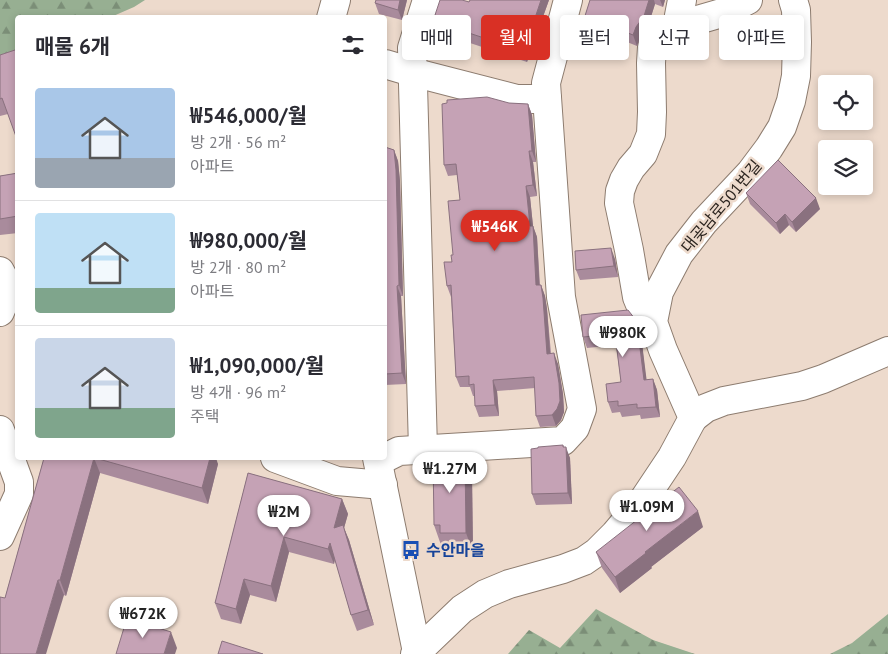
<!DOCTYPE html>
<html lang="ko">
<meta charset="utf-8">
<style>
:root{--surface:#fff;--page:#f7f7f7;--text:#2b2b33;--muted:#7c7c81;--line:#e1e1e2;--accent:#d93025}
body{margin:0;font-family:"PT Sans","Noto Sans KR",sans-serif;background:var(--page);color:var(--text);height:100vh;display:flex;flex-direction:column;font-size:19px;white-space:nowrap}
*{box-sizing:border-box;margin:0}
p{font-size:16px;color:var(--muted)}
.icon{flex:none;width:28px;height:28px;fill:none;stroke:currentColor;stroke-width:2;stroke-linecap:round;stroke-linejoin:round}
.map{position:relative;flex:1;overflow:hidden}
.panel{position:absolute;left:15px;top:15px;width:372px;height:445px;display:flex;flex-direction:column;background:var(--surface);border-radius:5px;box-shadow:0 2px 8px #0003}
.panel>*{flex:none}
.banner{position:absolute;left:402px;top:15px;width:410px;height:45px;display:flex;gap:10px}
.buttons{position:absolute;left:818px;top:75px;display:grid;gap:10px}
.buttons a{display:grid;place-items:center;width:55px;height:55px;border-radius:5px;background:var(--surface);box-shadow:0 2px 8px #0003;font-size:25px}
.price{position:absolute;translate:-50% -42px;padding:0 11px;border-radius:18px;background:#fff;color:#222;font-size:16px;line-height:32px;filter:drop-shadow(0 1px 2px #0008)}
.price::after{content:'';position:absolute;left:50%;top:30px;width:15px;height:11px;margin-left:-8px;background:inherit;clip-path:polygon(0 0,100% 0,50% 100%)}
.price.current{background:var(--accent);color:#fff}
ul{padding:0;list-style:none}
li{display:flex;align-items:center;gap:15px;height:125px;padding:0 20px}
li+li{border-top:1px solid var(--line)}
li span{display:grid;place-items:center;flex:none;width:140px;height:100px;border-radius:5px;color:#555}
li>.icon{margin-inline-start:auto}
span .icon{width:60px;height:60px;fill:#fffc;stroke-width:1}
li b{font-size:21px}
h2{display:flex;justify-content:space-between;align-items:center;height:60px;padding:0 20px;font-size:21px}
.chip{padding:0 18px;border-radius:5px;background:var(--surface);box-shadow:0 2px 8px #0003;font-size:18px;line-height:45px}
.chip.current{background:var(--accent);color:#fff}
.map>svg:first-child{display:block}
.forest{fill:url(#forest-firs)}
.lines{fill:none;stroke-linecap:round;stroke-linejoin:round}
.minor-casing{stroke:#8d7c6f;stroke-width:30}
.minor{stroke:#fff;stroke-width:28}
.wall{fill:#a98b9c}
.shaded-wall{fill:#8a717f}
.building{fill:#c5a2b5;stroke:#8a717f}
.labels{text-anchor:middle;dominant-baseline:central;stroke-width:5;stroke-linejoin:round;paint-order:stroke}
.street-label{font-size:16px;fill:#2c2520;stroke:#eddacc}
.transit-label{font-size:16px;font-weight:bold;fill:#164399;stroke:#eddacc;text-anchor:start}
</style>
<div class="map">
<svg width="888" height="654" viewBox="0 0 888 654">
<defs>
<pattern id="forest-firs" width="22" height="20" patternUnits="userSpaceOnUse" patternTransform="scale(1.25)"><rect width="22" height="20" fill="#97af92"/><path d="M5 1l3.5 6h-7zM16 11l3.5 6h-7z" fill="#7b8e77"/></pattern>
</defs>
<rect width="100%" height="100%" fill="#eddacc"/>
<g class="forest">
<polygon points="0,0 145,0 134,7 111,17 18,18 17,53 0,58"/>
<polygon points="596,609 653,640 695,654 508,654 529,630 560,648"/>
<polygon points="888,614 888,654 830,654 852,643"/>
</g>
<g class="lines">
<g class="minor-casing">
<g id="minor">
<polyline points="331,18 336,0"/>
<polyline points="677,26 725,12 748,0"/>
<polyline points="385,64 412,72 517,99 547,99"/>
<path d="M 0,271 C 8,284 6,299 0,312"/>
<polyline points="653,322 642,309 637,297 629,250 619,203 620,191 624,180 631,168 643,154 651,134 652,112 651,63 652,47 661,35 677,26 682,0"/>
<polyline points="693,418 706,408 724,401 802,386 823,379 888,351"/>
<polyline points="0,430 19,482 19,494 0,536"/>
<polyline points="423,449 412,48 427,0"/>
<polyline points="275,458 337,481 383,485"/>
<polyline points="377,458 417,652"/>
<polyline points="379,461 399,451 563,441 575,428 582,409 561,297 546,83 568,0"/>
<polyline points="415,654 462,609 485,594 509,584 563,569 584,561 597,552 615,534 642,502 672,457 693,418 663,350 653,322 659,292 679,254 704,222 751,172 769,148 782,127 791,101 796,76 797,42 796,10 793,0"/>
</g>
</g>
<use href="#minor" class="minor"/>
</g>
<g class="wall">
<polygon points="376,0 407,0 402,20 379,14 375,3"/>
<polygon points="470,0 549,0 540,25 543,34 538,51 531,49 527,62 464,41 462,34 439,26 435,15 469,2"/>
<polygon points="590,0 665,0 663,7 655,4 648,26 640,38 637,46 627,42 625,48 600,40 598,33 588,30 584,19"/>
<polygon points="0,55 8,114 0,116"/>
<polygon points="509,103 528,104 532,115 536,162 533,162 537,196 530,197 533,226 537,237 540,285 541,285 545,296 547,309 551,353 558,364 563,394 564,412 561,420 556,426 540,427 536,416 535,388 497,391 499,416 479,417 475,406 475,396 473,396 470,387 460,387 456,377 451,297 447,286 453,255 460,200 457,175 448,176 444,165"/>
<polygon points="385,147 394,150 398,161 400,181 403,296 401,296 406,384 385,385"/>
<polygon points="18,173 18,233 0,235 0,176"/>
<polygon points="746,193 820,209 796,232 789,225 780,234 750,204"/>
<polygon points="615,259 618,277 580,280 576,270"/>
<polygon points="635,319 641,335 646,380 653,379 657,390 660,417 641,419 640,415 622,417 620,412 612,413 608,402 621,382 616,345 587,348 583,337"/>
<polygon points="563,445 570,458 572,504 536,505 532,494 538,448"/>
<polygon points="465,457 472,476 473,552 447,553 444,545 441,545 434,525"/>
<polygon points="44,458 210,458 218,464 208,504 100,473 66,596 64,595 5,598"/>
<polygon points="248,473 342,499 348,514 344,528 349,540 374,625 357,631 351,615 335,560 334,564 289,552 276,602 250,595 241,624 221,619 215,603"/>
<polygon points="703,527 651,567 652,568 620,593 602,568 596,552"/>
</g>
<g class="shaded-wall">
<polygon points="400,0 407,0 402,20 398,10"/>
<polygon points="541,0 549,0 540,25 543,34 538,51 534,40 534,21"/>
<polygon points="649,0 654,0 655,4 648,26 640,38 637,46 633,35 636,27"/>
<polygon points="660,0 665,0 663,7"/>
<polygon points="623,31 627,42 625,48 621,37"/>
<polygon points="527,38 531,49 527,62 523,51"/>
<polygon points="528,104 532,115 536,162 532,151"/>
<polygon points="394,150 398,161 400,181 403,296 399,285"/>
<polygon points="529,151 533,162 537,196 533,185"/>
<polygon points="526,186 530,197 533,226 537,237 540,296 536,285"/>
<polygon points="816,198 820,209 796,232 792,222"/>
<polygon points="785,214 789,225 780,234 776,223"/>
<polygon points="611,248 615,259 618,277 614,266"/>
<polygon points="541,285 545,296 547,309 551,365 547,354"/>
<polygon points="397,286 401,296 406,384 402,373"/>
<polygon points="637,324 641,335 648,391 644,380"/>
<polygon points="554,353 558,364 563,394 564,412 561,420 556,426 552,415"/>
<polygon points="653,379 657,390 660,417 656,407"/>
<polygon points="493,380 497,391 499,416 495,405"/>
<polygon points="566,447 570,458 572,504 568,493"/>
<polygon points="465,457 472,476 473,552 466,533"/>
<polygon points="94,458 100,473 66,596 60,580"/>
<polygon points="210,458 216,458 218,464 208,504 202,488"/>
<polygon points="342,499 348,514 344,528 349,540 374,625 368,610 334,528"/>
<polygon points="698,511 703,527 651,567 652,568 620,593 615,577 645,552"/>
<polygon points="284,537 289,552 276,602 271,586"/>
<polygon points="330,543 335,558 334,564 328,549"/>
<polygon points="244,579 250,595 241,624 236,609"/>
<polygon points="58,580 64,595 46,654 36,654"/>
<polygon points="171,632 177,648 175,654 164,654"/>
</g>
<g class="building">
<polygon points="376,0 400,0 398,10 375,3"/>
<polygon points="440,0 462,0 469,2 470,0 541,0 534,21 539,23 534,40 527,38 523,51 460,30 462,24 435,15"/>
<polygon points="590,0 649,0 644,16 636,27 633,35 623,31 621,37 596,29 598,24 584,19"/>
<polygon points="18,49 18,142 2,98 0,99 0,55"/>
<polygon points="487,97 509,103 528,104 532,151 529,151 533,185 526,186 530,226 533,226 536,285 541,285 543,298 547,354 554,353 559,383 560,401 557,409 552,415 536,416 534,377 493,380 495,405 475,406 474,384 469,385 469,376 456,377 451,285 447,286 444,262 452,262 451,255 453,255 448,201 460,200 456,164 444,165 442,104 447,103 447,100"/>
<polygon points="385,147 394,150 396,170 399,285 397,286 402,373 385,374"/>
<polygon points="778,160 816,198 792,222 785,214 776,223 746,193"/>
<polygon points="18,173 18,216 0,219 0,176"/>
<polygon points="611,248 614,266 576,270 575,251"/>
<polygon points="628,310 635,319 637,324 644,380 653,379 656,407 637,408 637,404 618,406 618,401 608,402 606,384 621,382 615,334 583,337 581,315"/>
<polygon points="563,445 563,447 566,447 568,493 532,494 531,449 538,448 538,447"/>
<polygon points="433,457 465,457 466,533 440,533 440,525 434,525"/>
<polygon points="44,458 94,458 60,580 58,580 36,654 0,654 0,597 5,598"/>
<polygon points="95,458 210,458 202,488"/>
<polygon points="248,473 342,499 334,528 343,525 368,610 351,615 330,543 328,549 284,537 271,586 244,579 236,609 215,603"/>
<polygon points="679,487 698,511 645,552 646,553 615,577 596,552"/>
<polygon points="127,618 171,632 164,654 116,654"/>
<polygon points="222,641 263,654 218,654"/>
</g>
<defs>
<g id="bus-bare" transform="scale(1.5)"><path d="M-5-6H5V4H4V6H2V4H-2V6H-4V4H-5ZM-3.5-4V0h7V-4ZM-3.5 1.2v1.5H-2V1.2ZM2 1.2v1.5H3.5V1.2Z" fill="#1a4fb4" stroke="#eddacc" stroke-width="2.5" paint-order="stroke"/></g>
</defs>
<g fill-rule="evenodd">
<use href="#bus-bare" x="411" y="550"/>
</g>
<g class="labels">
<g class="street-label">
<text transform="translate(721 206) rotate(-50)">대곶남로501번길</text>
</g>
<g class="transit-label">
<text x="426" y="550">수안마을</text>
</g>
</g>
</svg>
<div class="buttons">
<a><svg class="icon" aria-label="locate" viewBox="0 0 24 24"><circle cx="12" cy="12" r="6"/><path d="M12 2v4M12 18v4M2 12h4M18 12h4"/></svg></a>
<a><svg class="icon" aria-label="layers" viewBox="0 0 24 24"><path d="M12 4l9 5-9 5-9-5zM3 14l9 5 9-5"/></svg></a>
</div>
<b class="price current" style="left:495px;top:252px">₩546K</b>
<b class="price" style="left:623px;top:358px">₩980K</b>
<b class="price" style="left:450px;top:494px">₩1.27M</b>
<b class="price" style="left:647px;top:532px">₩1.09M</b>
<b class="price" style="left:284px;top:537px">₩2M</b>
<b class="price" style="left:143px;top:639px">₩672K</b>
<div class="banner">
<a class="chip">매매</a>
<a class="chip current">월세</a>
<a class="chip">필터</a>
<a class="chip">신규</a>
<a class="chip">아파트</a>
</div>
<section class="panel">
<h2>매물 6개<svg class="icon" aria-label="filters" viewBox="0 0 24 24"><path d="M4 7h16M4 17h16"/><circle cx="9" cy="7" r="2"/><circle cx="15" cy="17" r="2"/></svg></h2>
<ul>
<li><span style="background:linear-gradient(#a9c7e8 70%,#9aa5b1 0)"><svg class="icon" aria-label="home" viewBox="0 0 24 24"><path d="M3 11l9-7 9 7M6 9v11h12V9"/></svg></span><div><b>₩546,000/월</b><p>방 2개 · 56 m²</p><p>아파트</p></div></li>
<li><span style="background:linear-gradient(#bfe0f5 75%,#7fa58c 0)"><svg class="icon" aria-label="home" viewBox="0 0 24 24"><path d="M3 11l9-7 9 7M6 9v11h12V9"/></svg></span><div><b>₩980,000/월</b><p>방 2개 · 80 m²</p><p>아파트</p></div></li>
<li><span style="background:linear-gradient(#c9d6e8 70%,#7fa58c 0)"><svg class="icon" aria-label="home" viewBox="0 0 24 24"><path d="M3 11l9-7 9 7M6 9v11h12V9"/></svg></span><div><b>₩1,090,000/월</b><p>방 4개 · 96 m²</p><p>주택</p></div></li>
</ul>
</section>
</div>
